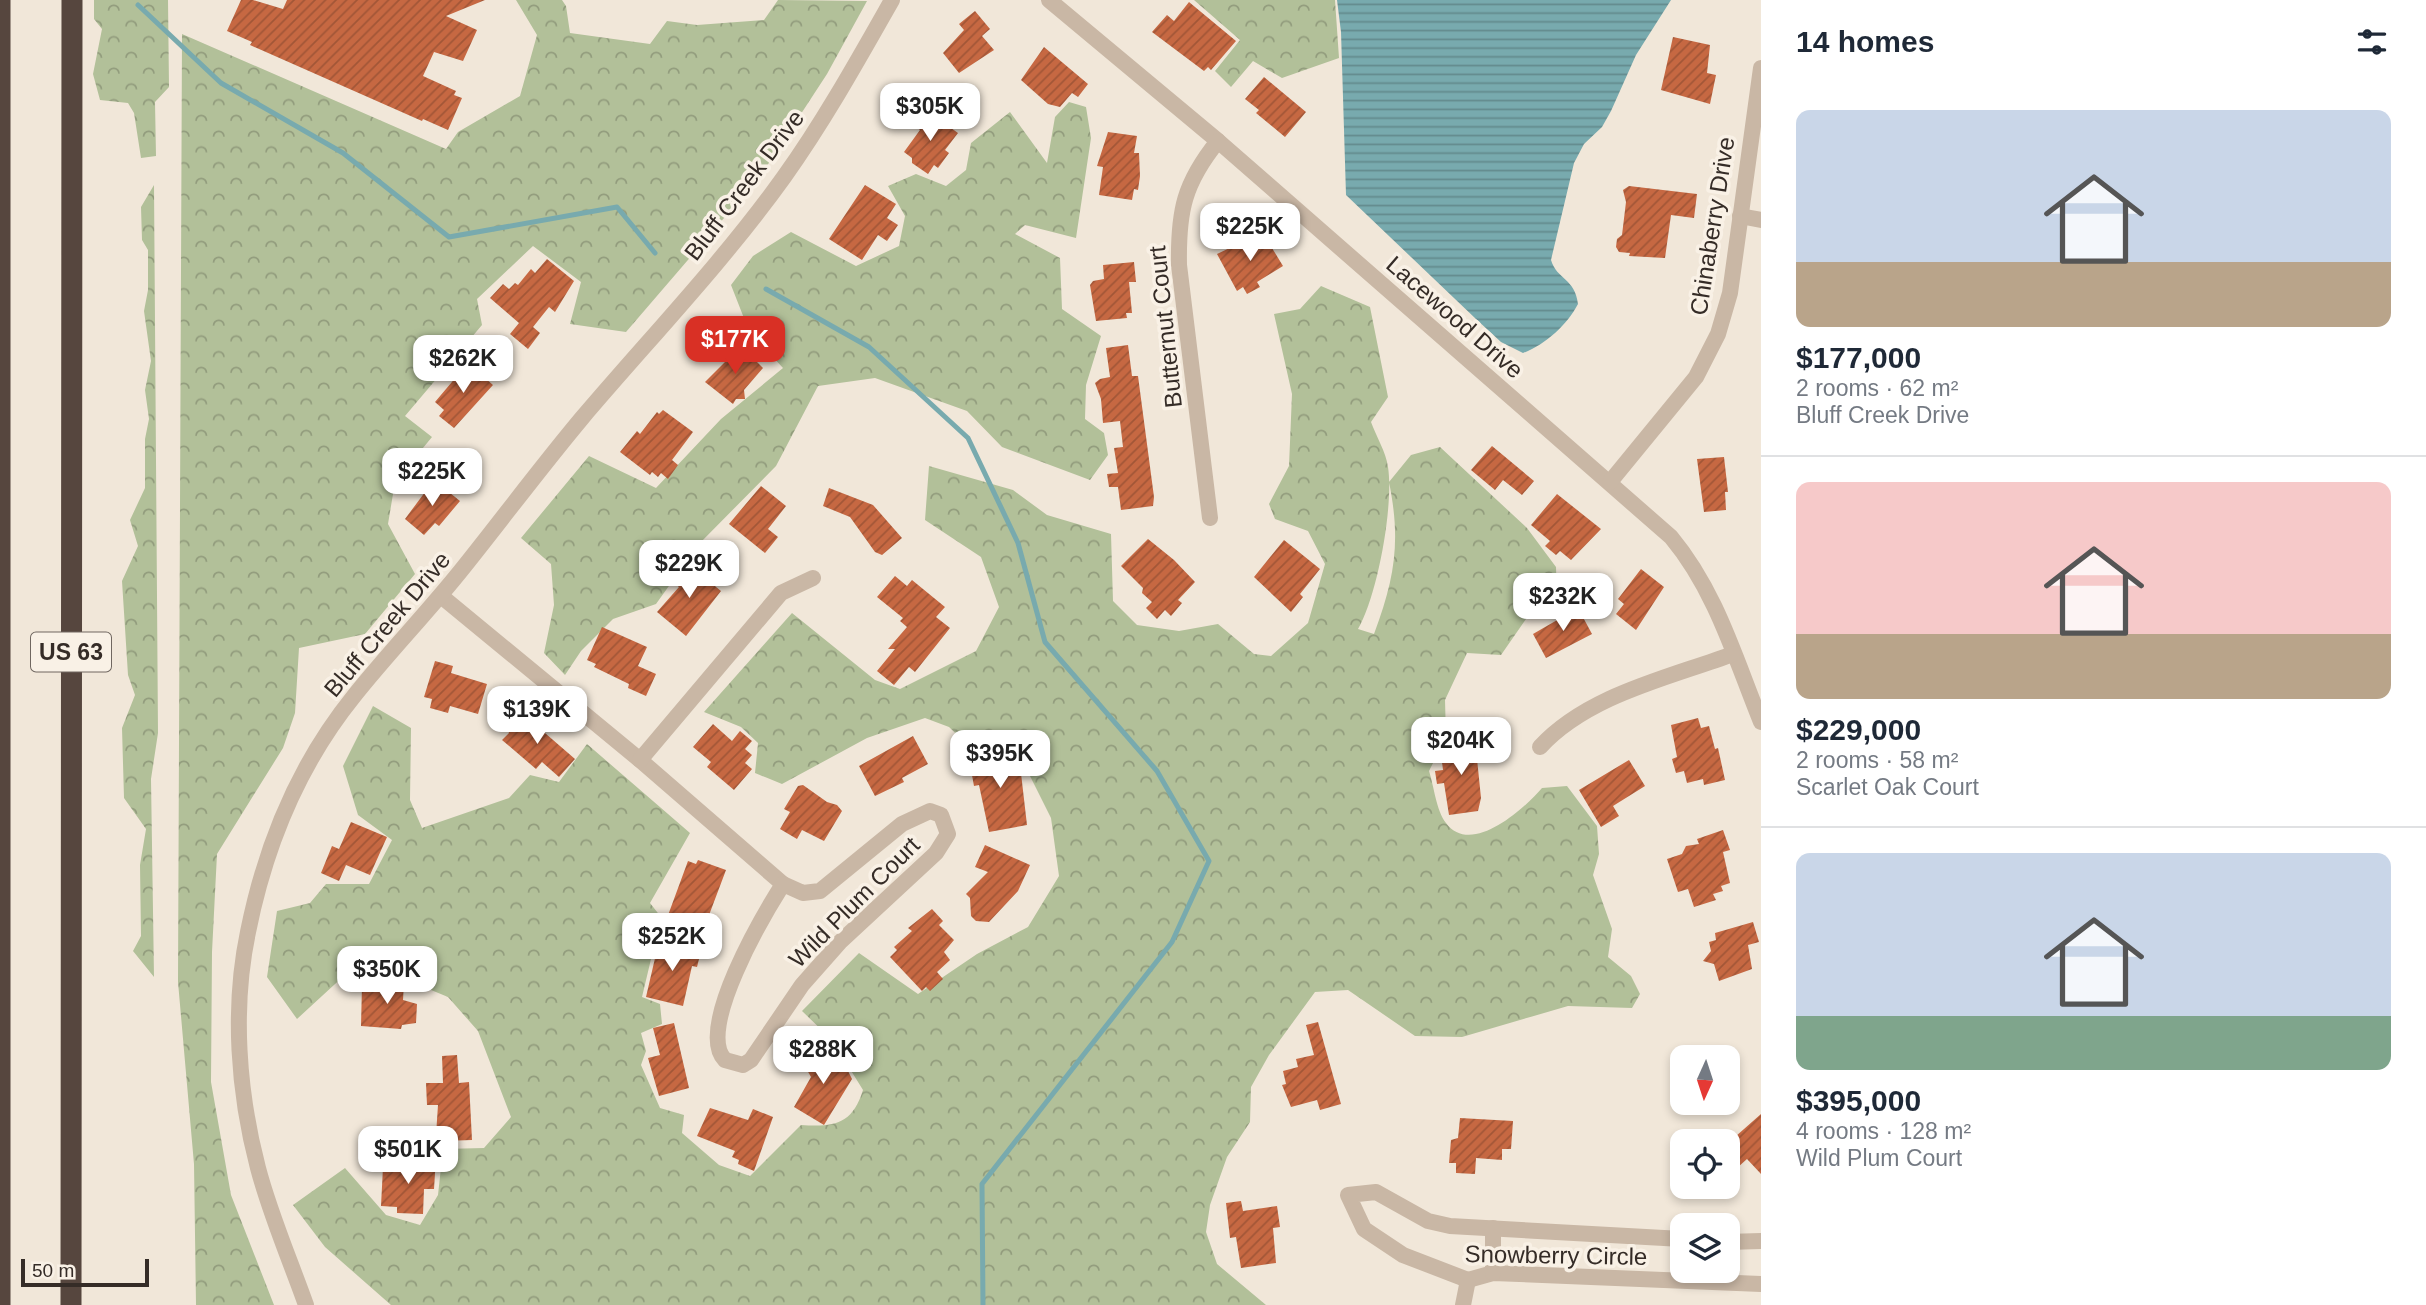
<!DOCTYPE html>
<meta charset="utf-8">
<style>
:root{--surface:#fff;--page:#f6f6f7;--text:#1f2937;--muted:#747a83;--line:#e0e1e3;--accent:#d93025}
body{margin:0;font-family:Helvetica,sans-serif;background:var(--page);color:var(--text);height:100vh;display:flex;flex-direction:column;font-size:26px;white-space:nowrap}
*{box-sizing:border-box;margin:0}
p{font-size:23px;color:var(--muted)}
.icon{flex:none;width:38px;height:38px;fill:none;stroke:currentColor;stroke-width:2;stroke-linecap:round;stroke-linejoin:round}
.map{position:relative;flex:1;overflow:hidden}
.side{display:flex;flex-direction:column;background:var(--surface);width:665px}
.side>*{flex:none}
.needle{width:46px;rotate:183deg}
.buttons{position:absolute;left:1670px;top:1045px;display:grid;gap:14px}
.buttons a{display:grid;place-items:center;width:70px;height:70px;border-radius:14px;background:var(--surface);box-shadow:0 4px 10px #0003;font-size:35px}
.scale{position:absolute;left:21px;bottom:18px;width:128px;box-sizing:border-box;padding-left:7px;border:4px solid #352c27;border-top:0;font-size:19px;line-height:24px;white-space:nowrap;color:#352c27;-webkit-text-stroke:5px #f9f1e6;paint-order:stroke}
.price{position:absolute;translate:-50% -60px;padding:0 16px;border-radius:14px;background:#fff;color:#222;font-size:23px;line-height:46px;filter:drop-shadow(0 2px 4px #0008)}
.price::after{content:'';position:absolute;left:50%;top:42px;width:21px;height:16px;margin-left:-10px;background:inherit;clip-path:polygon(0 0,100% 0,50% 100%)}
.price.current{background:var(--accent);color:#fff}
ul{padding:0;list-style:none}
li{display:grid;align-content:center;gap:14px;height:371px;padding:0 35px}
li+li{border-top:2px solid var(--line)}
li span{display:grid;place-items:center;height:217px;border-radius:14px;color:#555}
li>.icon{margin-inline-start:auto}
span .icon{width:126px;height:126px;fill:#fffc;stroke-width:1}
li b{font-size:30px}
h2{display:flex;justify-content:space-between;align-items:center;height:84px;padding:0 35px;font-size:30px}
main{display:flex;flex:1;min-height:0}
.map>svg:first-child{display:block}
.forest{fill:url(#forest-crowns)}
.water{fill:url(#water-rules)}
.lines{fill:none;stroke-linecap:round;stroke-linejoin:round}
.stream{stroke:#78aaae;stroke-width:5}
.building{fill:url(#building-hatch)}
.street{stroke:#c9b7a5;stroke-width:16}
.highway{stroke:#56463e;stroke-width:21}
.labels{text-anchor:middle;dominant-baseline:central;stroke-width:7;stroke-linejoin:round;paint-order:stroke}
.shield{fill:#f9f1e6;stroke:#706760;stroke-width:2}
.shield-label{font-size:23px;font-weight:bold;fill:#352c27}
.street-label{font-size:24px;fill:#352c27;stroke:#f9f1e6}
</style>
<main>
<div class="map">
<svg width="1761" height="1305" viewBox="0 0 1761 1305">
<defs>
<pattern id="forest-crowns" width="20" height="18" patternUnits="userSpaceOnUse" patternTransform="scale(1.75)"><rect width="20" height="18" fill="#b2c099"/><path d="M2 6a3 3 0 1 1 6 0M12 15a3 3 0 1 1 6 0" fill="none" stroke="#929c7d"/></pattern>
<pattern id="water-rules" width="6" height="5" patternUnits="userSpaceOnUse" patternTransform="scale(1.75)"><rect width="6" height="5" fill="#78aaae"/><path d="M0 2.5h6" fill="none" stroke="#638b8e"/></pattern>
<pattern id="building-hatch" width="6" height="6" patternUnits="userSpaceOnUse" patternTransform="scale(1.75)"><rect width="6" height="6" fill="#c66842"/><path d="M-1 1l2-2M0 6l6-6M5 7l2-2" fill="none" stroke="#a25637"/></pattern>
</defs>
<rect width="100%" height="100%" fill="#f1e7d9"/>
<g class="forest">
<polygon points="94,0 168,0 169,87 155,102 156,156 141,158 134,113 128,103 100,100 93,74 102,29 94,19"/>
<polygon points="516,0 562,0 566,6 570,33 650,44 667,21 697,25 764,20 778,0 867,1 827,74 761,175 626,332 570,324 581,282 533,246 477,299 482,325 405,416 432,437 395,482 388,524 415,574 365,634 299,648 295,713 283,748 217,854 212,952 211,1082 231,1195 274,1305 196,1305 194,1164 178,982 182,34 446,149 458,132 520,96 537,35"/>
<polygon points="1194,0 1335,0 1339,58 1282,78 1253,61 1231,87 1215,71 1240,40"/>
<polygon points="1069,102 1086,107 1091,138 1076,238 1025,225 1015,234 1060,258 1062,309 1101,336 1086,385 1085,419 1104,433 1108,455 1090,480 1002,447 967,411 875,378 818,386 776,466 699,544 656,604 613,619 581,651 565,675 544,653 554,605 551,564 521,538 589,456 656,488 721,419 783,368 749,331 731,285 753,256 791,232 856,266 899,246 905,216 888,186 916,174 946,186 966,170 971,143 1010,112 1047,163 1055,117"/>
<polygon points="154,185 158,733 151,779 154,977 133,951 141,936 140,865 146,829 124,798 122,728 135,695 128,675 122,581 138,546 130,520 145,488 145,439 149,419 145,390 151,361 144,311 148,290 148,250 142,240 141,207"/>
<path d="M 1321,286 L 1370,307 L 1388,397 L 1371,422 C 1376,436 1386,452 1388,467 C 1394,506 1377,597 1358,629 L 1374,634 C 1395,578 1401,541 1389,482 L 1411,455 L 1440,447 L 1527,528 L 1556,567 L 1557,599 L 1526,619 L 1501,655 L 1467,653 L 1445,700 L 1446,737 L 1429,771 C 1434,786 1436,810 1446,823 C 1471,857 1524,809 1542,788 L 1567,786 L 1597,826 L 1599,854 L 1593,875 L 1612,929 L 1608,957 L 1631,976 L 1640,994 L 1632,1008 L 1568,1006 L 1462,1037 L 1415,1036 L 1348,990 L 1315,992 L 1269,1055 L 1251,1087 L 1250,1122 L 1227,1157 L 1210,1205 L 1206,1232 L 1217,1264 L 1266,1305 L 391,1305 L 325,1247 L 293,1205 L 345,1168 L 386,1215 L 420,1225 L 438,1195 L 443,1149 L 484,1148 L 511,1117 L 478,1031 L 448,997 L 385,971 L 347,973 L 297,1019 L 267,977 L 277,911 L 310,903 L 326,884 L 369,884 L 392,840 L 358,815 L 343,766 L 373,706 L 411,728 L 410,800 L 422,828 L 509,798 L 530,775 L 559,782 L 587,744 L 690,833 L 650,903 L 661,917 L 642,997 L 660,1004 L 662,1024 L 641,1033 L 646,1051 L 641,1065 L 660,1108 L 684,1115 L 682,1133 L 719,1165 L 750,1176 L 801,1125 C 834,1127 852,1125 863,1090 L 832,1040 L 802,1011 L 859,953 L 918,994 L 977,954 L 1028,927 L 1059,876 L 1051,818 L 1017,750 L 973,750 L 949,727 L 925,718 L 867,738 L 782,784 L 755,773 L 758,743 L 741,727 L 704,712 L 792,613 L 875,680 L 900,689 L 976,651 L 999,607 L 981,557 L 925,520 L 929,466 L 1013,490 L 1047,515 L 1111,534 L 1113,601 L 1137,625 L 1179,631 L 1218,624 L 1254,654 L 1271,656 L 1308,623 L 1325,564 L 1308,531 L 1275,519 L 1269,504 L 1289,466 L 1292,394 L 1274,314 L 1300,309 Z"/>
</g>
<path class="water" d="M 1337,0 L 1671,0 L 1636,55 L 1611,111 L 1602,127 L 1584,144 L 1574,163 L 1551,260 C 1557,280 1575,278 1578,304 C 1567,325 1545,345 1523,353 L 1501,342 L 1476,319 L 1346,195 L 1341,32 Z"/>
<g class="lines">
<g class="stream">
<polyline points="138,5 221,83 343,153 449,237 617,207 655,253"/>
<polyline points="766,289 869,347 968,438 1018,543 1045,642 1157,771 1209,861 1172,942 982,1184 983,1305"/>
</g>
</g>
<g class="building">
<polygon points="241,0 253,0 283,9 287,0 485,0 446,16 477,30 463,61 434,52 423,76 456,91 454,95 462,98 448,130 423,119 422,121 250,45 252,42 227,31"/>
<polygon points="1189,2 1236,41 1211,70 1208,67 1204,71 1152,32 1167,15 1174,21"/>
<polygon points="975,11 990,29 982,36 994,50 959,73 943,53 964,30 959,24"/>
<polygon points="1673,37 1710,45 1707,73 1716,75 1710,104 1661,90"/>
<polygon points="1044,47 1088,84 1078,97 1072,93 1060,107 1048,104 1021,80"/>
<polygon points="1264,77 1306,112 1285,137 1256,113 1259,110 1245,99"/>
<polygon points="926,110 958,133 945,150 949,153 938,168 934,165 928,174 912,163 912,158 904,152 920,130 915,126"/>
<polygon points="1108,132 1137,136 1134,153 1139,153 1140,176 1138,190 1134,189 1132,200 1099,195 1103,167 1097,166"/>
<polygon points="865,185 896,204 887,218 898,225 887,241 878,235 862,260 829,239"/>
<polygon points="1629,186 1697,194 1694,218 1671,215 1665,258 1629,256 1630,253 1619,252 1616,247 1617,239 1622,235 1626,202 1623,190"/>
<polygon points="1259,234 1266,245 1269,243 1283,266 1257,282 1260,287 1247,294 1243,287 1237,291 1217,254"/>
<polygon points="547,259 574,281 555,312 549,307 533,327 540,333 528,349 510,334 519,323 490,298 503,284 509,289 515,283 518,285 531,269 535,273"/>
<polygon points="1134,262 1136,282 1129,282 1132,313 1126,313 1127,318 1096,321 1090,285 1093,281 1104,279 1103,265"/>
<polygon points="1128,345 1132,376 1138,376 1154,497 1153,506 1121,510 1118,487 1109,487 1107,474 1118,473 1114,448 1123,447 1120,421 1103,423 1101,399 1095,383 1100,379 1110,377 1106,348"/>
<polygon points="737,350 743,355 746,351 763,368 744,390 745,399 736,399 733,404 705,382"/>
<polygon points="468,363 493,385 454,428 439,416 444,410 435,402"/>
<polygon points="663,410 693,432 672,460 678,465 668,479 661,473 658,477 652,472 650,475 620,452 637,431 640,434 657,412 659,414"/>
<polygon points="1492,446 1534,481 1522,495 1503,480 1495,490 1471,470"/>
<polygon points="1724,457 1728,492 1725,492 1726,510 1704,512 1697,459"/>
<polygon points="434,480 460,501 439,526 435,523 424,535 405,519"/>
<polygon points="761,486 786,506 768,529 778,537 765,553 729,524"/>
<polygon points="829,488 873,505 902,538 882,555 875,552 850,517 823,506"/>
<polygon points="1557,494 1601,529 1571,560 1560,551 1556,555 1545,546 1550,541 1531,525"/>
<polygon points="1148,539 1174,560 1195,582 1178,600 1182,603 1171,616 1165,610 1157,619 1146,608 1152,602 1142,593 1143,588 1121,566"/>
<polygon points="1284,540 1320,569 1300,594 1303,597 1291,612 1254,577"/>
<polygon points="688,564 721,591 686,636 657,612 679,587 673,582"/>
<polygon points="1641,569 1664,587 1636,630 1616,614 1624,604 1618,599"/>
<polygon points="895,576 907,586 912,580 945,607 936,617 950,628 915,672 909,667 894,685 877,671 895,649 888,649 907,627 900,621 903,618 877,597"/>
<polygon points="1578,608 1592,634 1546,658 1533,634"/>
<polygon points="602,627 647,647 638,666 656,674 646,696 628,688 629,684 594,667 596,664 587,660"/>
<polygon points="435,661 453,666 451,673 487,684 478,714 450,706 448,713 430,708 432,699 424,697"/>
<polygon points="523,714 575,759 559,777 542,762 536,769 502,740 509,733 507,726 515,724"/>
<polygon points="1698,718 1701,728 1709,726 1715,749 1718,748 1725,780 1704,785 1703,779 1687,783 1684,771 1676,773 1672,759 1677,757 1671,725"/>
<polygon points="713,724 732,741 740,731 752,741 745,749 752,755 745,763 752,769 734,790 707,767 711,762 693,747"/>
<polygon points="913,736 928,764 902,778 904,782 875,796 859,766"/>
<polygon points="1475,739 1481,798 1478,811 1449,815 1444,783 1437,784 1435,771 1443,770 1441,754 1446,753 1444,743"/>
<polygon points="990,754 1019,756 1027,825 989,832 979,785 974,786 969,759"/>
<polygon points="1629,760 1645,786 1613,806 1619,816 1601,827 1579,790"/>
<polygon points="803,785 827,802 837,805 842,811 824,841 802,830 797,839 780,829 790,812 784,809 798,786"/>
<polygon points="351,822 387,837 370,875 346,865 339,881 321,873 332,846 339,849"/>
<polygon points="1723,830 1730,850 1723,852 1730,883 1721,886 1723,891 1713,894 1716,900 1694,907 1688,889 1678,892 1667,859 1682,854 1686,846 1699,844 1697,839"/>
<polygon points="985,845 1030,865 1018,891 989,922 976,921 971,916 970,898 966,894 988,872 975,867"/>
<polygon points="698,860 726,870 703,931 667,918 688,861 696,864"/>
<polygon points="932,909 943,921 939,925 954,940 944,952 950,960 937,972 943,979 930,991 926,987 922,991 890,957 897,950 894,947 912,931 908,928"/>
<polygon points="1753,922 1759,942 1748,945 1752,969 1719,981 1714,964 1703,961 1711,951 1709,942 1716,940 1715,933"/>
<polygon points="659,941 701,951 697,967 692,966 683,1006 646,997"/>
<polygon points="375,980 404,982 403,1000 417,1004 416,1023 402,1025 401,1029 361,1026 362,986 374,987"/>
<polygon points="1318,1022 1341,1104 1320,1110 1317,1100 1291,1107 1282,1085 1286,1084 1283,1071 1298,1067 1296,1059 1314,1055 1306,1025"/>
<polygon points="674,1023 689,1088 659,1096 648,1058 660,1055 653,1028"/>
<polygon points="828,1048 834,1061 841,1057 852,1079 824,1125 794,1107 811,1077 802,1061"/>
<polygon points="457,1055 459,1083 469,1082 472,1140 443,1141 436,1135 438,1105 427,1105 426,1083 443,1083 442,1056"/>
<polygon points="710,1108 748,1120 753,1109 773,1117 754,1171 738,1164 739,1160 732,1157 735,1151 697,1136"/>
<polygon points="1761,1114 1761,1174 1747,1159 1727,1177 1727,1144"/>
<polygon points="1460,1118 1513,1121 1511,1149 1502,1149 1502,1160 1476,1158 1475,1174 1456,1173 1456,1163 1449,1163 1451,1140 1458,1138"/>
<polygon points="416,1157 436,1158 434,1189 424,1189 423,1214 397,1213 397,1207 381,1206 383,1167 416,1166"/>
<polygon points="1241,1201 1243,1211 1277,1206 1280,1227 1273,1228 1276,1263 1241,1268 1236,1237 1230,1238 1226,1203"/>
</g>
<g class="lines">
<g class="street">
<path d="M 1049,0 L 1218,141 L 1671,537 C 1716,591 1735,658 1761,722"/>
<polyline points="1740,216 1761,220"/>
<polyline points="1610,482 1696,377 1718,334 1730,293 1761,68"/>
<path d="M 1210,518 L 1179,265 C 1178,211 1184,183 1218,141"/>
<polyline points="441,596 640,760 783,884"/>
<path d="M 1540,747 C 1588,695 1668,678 1733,654"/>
<polyline points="640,760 781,593 813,578"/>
<path d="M 930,811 L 941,815 L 948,834 L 936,853 L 840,942 L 802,985 L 751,1060 L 743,1065 L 725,1060 C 695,1030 764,914 783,884 L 803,893 L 820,891 L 902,824 Z"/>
<polyline points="1682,1239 1450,1226 1428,1221 1376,1192 1348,1195 1364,1229 1403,1255 1468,1280 1493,1273 1761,1284"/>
<polyline points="1727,1242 1761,1241"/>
<polyline points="1493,1273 1493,1228"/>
<path d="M 306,1305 C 290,1260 270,1214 258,1168 C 238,1092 232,1008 248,932 C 265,847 299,764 354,696 C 389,652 428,612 463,568 C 503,518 541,467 582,418 C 650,338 723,262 784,177 C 824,121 858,60 892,0"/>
<polyline points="1463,1305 1468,1280"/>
</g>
<g class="highway">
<polyline points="0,0 0,1305"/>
<polyline points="71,1305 72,0"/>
</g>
</g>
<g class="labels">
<rect class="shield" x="31" y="632.5" width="80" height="39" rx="5"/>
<g class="shield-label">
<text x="71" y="652">US 63</text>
</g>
<g class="street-label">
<text transform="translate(744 185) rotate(-53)">Bluff Creek Drive</text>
<text transform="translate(1712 226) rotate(-81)">Chinaberry Drive</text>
<text transform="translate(1455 317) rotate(41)">Lacewood Drive</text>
<text transform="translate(1165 327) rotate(-96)">Butternut Court</text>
<text transform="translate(387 624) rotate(-50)">Bluff Creek Drive</text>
<text transform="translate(854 902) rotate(-45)">Wild Plum Court</text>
<text transform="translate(1556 1255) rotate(1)">Snowberry Circle</text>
</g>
</g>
</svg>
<div class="buttons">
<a><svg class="needle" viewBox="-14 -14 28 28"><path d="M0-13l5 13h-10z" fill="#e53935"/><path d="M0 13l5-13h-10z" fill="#747a83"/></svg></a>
<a><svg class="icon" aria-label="locate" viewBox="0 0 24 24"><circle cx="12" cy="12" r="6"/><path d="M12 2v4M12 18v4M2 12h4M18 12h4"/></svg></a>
<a><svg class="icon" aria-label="layers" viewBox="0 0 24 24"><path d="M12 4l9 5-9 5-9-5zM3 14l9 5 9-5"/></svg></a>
</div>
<div class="scale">50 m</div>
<b class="price" style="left:930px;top:143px">$305K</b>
<b class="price" style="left:1250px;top:263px">$225K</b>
<b class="price current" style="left:735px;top:376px">$177K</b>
<b class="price" style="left:463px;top:395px">$262K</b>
<b class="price" style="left:432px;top:508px">$225K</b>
<b class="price" style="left:689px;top:600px">$229K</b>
<b class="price" style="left:1563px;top:633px">$232K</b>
<b class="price" style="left:537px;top:746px">$139K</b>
<b class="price" style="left:1461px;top:777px">$204K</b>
<b class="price" style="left:1000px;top:790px">$395K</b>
<b class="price" style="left:672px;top:973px">$252K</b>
<b class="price" style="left:387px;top:1006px">$350K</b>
<b class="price" style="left:823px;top:1086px">$288K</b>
<b class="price" style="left:408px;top:1186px">$501K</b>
</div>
<section class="side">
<h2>14 homes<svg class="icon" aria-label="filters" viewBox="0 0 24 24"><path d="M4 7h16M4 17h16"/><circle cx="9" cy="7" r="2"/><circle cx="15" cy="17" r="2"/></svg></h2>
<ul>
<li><span style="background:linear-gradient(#c9d6e8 70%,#b9a48a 0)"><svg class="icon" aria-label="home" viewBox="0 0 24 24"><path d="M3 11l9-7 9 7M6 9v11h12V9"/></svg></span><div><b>$177,000</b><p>2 rooms · 62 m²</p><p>Bluff Creek Drive</p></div></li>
<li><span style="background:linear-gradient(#f6c9c9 70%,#b9a48a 0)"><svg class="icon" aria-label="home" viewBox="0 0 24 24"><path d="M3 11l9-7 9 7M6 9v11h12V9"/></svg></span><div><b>$229,000</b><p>2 rooms · 58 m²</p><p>Scarlet Oak Court</p></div></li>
<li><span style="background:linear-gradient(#c9d6e8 75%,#7fa58c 0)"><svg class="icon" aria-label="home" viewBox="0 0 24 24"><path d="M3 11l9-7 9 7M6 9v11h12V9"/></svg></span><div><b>$395,000</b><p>4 rooms · 128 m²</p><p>Wild Plum Court</p></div></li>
</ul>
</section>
</main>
